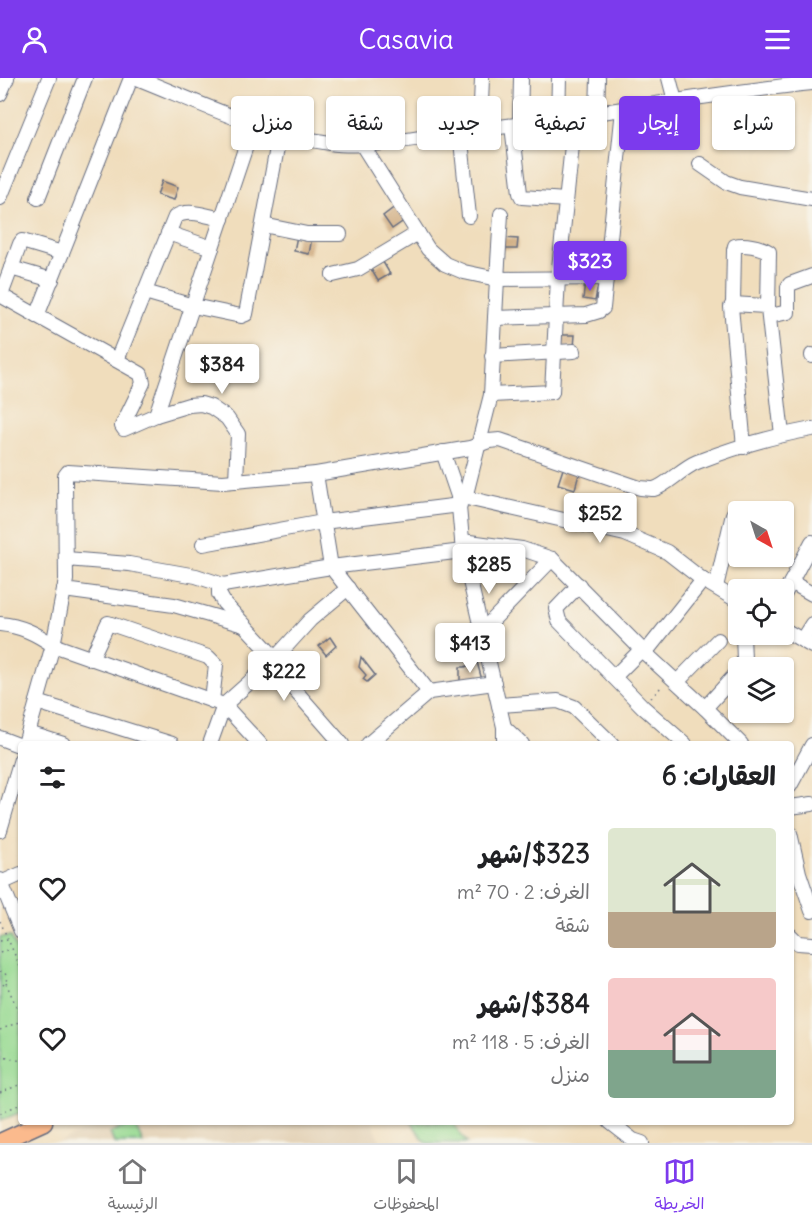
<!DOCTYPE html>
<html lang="ar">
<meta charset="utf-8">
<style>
:root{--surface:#fff;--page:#f2f2f2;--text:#202124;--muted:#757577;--line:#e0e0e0;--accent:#7c3aed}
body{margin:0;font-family:Delius,"Playpen Sans Arabic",sans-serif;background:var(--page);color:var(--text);direction:rtl;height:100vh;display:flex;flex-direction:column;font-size:22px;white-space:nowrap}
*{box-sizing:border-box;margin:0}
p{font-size:20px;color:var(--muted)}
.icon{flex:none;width:33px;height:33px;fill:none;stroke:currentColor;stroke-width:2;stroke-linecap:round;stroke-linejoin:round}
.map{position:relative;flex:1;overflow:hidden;direction:ltr}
.details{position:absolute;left:18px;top:663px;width:776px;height:384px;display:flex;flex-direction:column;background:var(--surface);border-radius:6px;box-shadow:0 2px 4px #0004;direction:rtl}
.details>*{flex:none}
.guide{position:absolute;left:18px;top:18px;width:777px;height:54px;direction:rtl;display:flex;gap:12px}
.needle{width:39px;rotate:141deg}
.tools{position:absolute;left:728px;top:423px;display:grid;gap:12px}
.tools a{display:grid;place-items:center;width:66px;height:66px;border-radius:6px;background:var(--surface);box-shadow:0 2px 4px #0004;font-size:30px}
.price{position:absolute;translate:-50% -51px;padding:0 14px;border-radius:6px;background:#fff;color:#222;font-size:20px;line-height:39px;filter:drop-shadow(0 2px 3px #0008)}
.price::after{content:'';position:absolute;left:50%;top:36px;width:18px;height:14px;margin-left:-9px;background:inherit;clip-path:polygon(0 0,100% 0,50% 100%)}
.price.selected{background:var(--accent);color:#fff}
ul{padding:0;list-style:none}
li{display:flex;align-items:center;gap:18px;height:150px;padding:0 18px}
li span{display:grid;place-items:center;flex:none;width:168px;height:120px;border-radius:6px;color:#555}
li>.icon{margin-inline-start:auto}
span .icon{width:72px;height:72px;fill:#fffc;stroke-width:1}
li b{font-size:26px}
h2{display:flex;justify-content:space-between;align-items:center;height:72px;padding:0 18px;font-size:26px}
.chip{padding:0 21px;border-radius:6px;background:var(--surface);box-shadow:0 2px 4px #0004;font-size:21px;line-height:54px}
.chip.selected{background:var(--accent);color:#fff}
header{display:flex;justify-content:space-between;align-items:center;height:78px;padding:0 18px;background:var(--accent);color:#fff;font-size:27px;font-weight:600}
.menu{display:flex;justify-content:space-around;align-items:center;height:84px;border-top:2px solid var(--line);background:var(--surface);font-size:16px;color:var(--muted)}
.menu a{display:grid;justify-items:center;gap:3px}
.menu .selected{color:var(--accent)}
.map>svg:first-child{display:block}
.built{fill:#e3d1b6}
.green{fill:#97da92;stroke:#598478;stroke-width:1.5}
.building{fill:#d1af85}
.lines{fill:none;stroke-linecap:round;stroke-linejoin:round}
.minor-casing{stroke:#666c7f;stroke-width:16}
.major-casing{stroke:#666c7f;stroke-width:19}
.path{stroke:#666c7f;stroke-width:1.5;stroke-dasharray:1.5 4.5;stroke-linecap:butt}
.minor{stroke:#fff;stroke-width:14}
.major{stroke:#fbba8d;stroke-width:16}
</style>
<header><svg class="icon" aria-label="menu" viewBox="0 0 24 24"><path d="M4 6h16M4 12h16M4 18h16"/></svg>Casavia<svg class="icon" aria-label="person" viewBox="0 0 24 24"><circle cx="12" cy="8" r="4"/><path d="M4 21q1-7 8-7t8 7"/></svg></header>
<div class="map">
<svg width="812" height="1065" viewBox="0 0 812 1065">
<rect width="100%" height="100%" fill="#f7f3e8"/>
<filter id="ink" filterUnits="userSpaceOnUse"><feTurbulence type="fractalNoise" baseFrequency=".0167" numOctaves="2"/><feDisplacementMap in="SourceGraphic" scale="12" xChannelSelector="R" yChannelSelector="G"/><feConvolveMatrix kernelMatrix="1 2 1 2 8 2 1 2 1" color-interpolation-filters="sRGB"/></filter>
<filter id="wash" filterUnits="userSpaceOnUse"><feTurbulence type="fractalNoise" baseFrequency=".008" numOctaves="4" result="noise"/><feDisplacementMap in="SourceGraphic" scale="24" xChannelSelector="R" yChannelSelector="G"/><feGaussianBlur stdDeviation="1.35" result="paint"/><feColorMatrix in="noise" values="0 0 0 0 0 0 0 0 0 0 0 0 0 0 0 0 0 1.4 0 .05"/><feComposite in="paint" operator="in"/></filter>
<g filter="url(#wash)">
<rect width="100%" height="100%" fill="#f0ddbc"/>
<polygon class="built" points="105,1044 372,1044 381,1065 58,1065"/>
<g class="green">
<polygon points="11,858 21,882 21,1034 0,1043 0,859"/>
<polygon points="411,1044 452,1044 467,1065 426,1065"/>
<polygon points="134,1045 143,1065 114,1065 110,1055"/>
</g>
<g id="blocks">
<g class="building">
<polygon points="162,103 178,109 174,122 157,117"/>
<polygon points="396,128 405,142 392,151 383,138"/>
<polygon points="297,158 312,160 309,176 294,173"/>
<polygon points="503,160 518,161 517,171 502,171"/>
<polygon points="383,184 390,196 378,203 371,191"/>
<polygon points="585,205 598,207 595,223 583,221"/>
<polygon points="562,257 575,257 574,269 561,268"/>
<polygon points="563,391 579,396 575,411 558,406"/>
<polygon points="614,437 623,438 621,450 612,448"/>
<polygon points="730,454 738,456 738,477 731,475 733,469 729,464"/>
<polygon points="330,559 336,568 326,577 319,568"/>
<polygon points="361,579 375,597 367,604 363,601 366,597 359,589"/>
<polygon points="477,584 482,602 460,606 460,589 465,589"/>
</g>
</g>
</g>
<g filter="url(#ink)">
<use href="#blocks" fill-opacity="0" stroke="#666c7f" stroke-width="1.5"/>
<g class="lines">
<g class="minor-casing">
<g id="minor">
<path d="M 137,0 C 200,25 263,56 330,65 C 366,71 424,59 461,54 C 579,40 694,17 812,5"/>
<polyline points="669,0 675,23"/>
<polyline points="0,16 7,0"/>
<polyline points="597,36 598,0"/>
<polyline points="558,42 559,0"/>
<polyline points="520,47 521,0"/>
<polyline points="512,48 520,115 522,119 566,122"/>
<polyline points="480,52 482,0"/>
<polyline points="460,54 469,138"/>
<polyline points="361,65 428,171 445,186 464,194 497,201 491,317 465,420"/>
<polyline points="700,86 726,104 740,109 812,121"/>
<polyline points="0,120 49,0"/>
<polyline points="38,120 85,0"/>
<polyline points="501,136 497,201 606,200"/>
<polyline points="263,147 307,156 340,156"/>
<polyline points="168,155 212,170"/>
<polyline points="11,190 52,202"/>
<polyline points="333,197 358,191 418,155"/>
<polyline points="145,214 193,228 241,238 246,236 280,54"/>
<polyline points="0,217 141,296 143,305 122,348 124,351 156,337 189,327 201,326 211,329 227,340 238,356 236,403"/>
<polyline points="1,217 20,166 22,163 62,175"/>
<path d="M 733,226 L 734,172 L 735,168 C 744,165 761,169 769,174 L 768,229"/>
<polyline points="37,238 131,0"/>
<polyline points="770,238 788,234 788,209 790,206 812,198"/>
<polyline points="495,240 586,237 599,233 603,230 623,31"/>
<polyline points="812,277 812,278"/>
<polyline points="492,278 574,273"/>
<path d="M 117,282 L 175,139 C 188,130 207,138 222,141"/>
<polyline points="491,317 552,314 558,200 575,39"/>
<polyline points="156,337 253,47"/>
<polyline points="744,369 731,229 733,226 765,228 768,231 782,357"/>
<polyline points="443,374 458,418 463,473 504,649 504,666"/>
<polyline points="316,396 331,489 429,614"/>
<polyline points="458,418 625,456 667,474 703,502 738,523"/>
<polyline points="462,463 522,471 552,481 645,575 705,630 741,666"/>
<polyline points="203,466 323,444 460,427"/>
<polyline points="66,481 129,486 196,498 223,507"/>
<polyline points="791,504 812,516"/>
<polyline points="579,507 556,531 559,543 643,629 685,666"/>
<polyline points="716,509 733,436"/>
<polyline points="64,512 174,527 244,547"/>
<polyline points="783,519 812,464"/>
<path d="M 0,546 C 21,548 35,555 53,567 L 224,627 L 260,666"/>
<polyline points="783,551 812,568"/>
<polyline points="481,554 552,481"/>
<polyline points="802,562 812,546"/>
<polyline points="645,575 703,502"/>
<polyline points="275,580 224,525 219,516 219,511 223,507 331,489 463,473"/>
<polyline points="91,581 108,545 208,579 216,587 212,623"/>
<polyline points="271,585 310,542 348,510"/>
<polyline points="742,590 744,582 743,556"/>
<polyline points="614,599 642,571"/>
<polyline points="677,604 718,562"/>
<polyline points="37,624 172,666"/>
<polyline points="499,627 558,623 574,629 612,666"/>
<polyline points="705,630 738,594"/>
<polyline points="504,649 522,666"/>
<polyline points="28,655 63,666"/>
<polyline points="0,660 21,668"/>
<path d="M 25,666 L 53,567 L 66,502 L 65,403 L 65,398 L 68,394 L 223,404 L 316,396 L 470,370 L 489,363 L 500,362 L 640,410 C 644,410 649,411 654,411 C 666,408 682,390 697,384 C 733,370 773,358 812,351"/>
<polyline points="210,666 224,627 271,585 342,666"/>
<polyline points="368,666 429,614 494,605"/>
<polyline points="790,708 812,667"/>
<polyline points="790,729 812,726"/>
<polyline points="0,752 21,681"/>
<polyline points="790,755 799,795 812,833"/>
<polyline points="0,802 21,853"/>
<polyline points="1,805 21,796"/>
<polyline points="790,857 798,865 812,866"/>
<polyline points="610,1044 633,1062 642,1065"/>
</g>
</g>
<g class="major-casing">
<polyline id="major" points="0,1064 44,1044"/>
</g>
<g class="path">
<polyline points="651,620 662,608"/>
<polyline points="0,843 21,891"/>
<polyline points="0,863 8,862"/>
<polyline points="0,875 11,870"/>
<polyline points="0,893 5,895 7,900 5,906 0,908"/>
<polyline points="6,905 21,939"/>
<polyline points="0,952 21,943"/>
<polyline points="0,977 21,983"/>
<polyline points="0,1015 21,1006"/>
<polyline points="0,1035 21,1026"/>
</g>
<use href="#minor" class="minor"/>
<use href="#major" class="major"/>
</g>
</g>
</svg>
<div class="tools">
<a><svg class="needle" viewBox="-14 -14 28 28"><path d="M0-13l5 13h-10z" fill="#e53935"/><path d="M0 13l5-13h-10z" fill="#757577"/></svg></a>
<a><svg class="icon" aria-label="locate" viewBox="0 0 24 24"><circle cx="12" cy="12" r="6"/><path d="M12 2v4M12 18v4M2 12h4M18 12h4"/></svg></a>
<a><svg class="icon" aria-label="layers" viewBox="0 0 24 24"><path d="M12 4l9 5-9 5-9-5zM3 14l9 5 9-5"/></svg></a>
</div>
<b class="price selected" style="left:590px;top:214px">$323</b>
<b class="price" style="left:222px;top:317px">$384</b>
<b class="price" style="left:600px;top:466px">$252</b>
<b class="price" style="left:489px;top:517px">$285</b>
<b class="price" style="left:470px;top:596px">$413</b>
<b class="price" style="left:284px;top:624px">$222</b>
<div class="guide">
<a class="chip">شراء</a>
<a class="chip selected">إيجار</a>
<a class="chip">تصفية</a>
<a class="chip">جديد</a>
<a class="chip">شقة</a>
<a class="chip">منزل</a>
</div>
<section class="details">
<h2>العقارات: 6<svg class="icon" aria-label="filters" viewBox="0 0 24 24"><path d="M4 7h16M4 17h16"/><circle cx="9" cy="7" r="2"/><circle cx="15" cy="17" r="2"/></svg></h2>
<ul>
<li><span style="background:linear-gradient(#dfe7d0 70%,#b9a48a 0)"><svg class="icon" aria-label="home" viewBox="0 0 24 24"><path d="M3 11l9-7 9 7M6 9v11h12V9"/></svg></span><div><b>$323/شهر</b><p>الغرف: 2 · 70 m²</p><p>شقة</p></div><svg class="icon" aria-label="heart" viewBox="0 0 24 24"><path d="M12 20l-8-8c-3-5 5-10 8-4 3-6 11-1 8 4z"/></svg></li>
<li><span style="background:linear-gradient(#f6c9c9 60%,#7fa58c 0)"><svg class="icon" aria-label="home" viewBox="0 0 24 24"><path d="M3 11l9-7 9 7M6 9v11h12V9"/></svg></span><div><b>$384/شهر</b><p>الغرف: 5 · 118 m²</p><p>منزل</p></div><svg class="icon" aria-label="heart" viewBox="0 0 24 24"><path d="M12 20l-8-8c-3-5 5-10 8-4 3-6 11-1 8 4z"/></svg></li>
</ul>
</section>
</div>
<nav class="menu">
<a class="selected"><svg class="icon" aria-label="map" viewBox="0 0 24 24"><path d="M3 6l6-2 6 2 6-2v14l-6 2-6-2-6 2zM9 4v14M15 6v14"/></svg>الخريطة</a>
<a><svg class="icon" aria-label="saved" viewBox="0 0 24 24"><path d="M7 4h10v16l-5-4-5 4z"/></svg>المحفوظات</a>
<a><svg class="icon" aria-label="home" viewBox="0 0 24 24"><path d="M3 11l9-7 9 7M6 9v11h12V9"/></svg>الرئيسية</a>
</nav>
